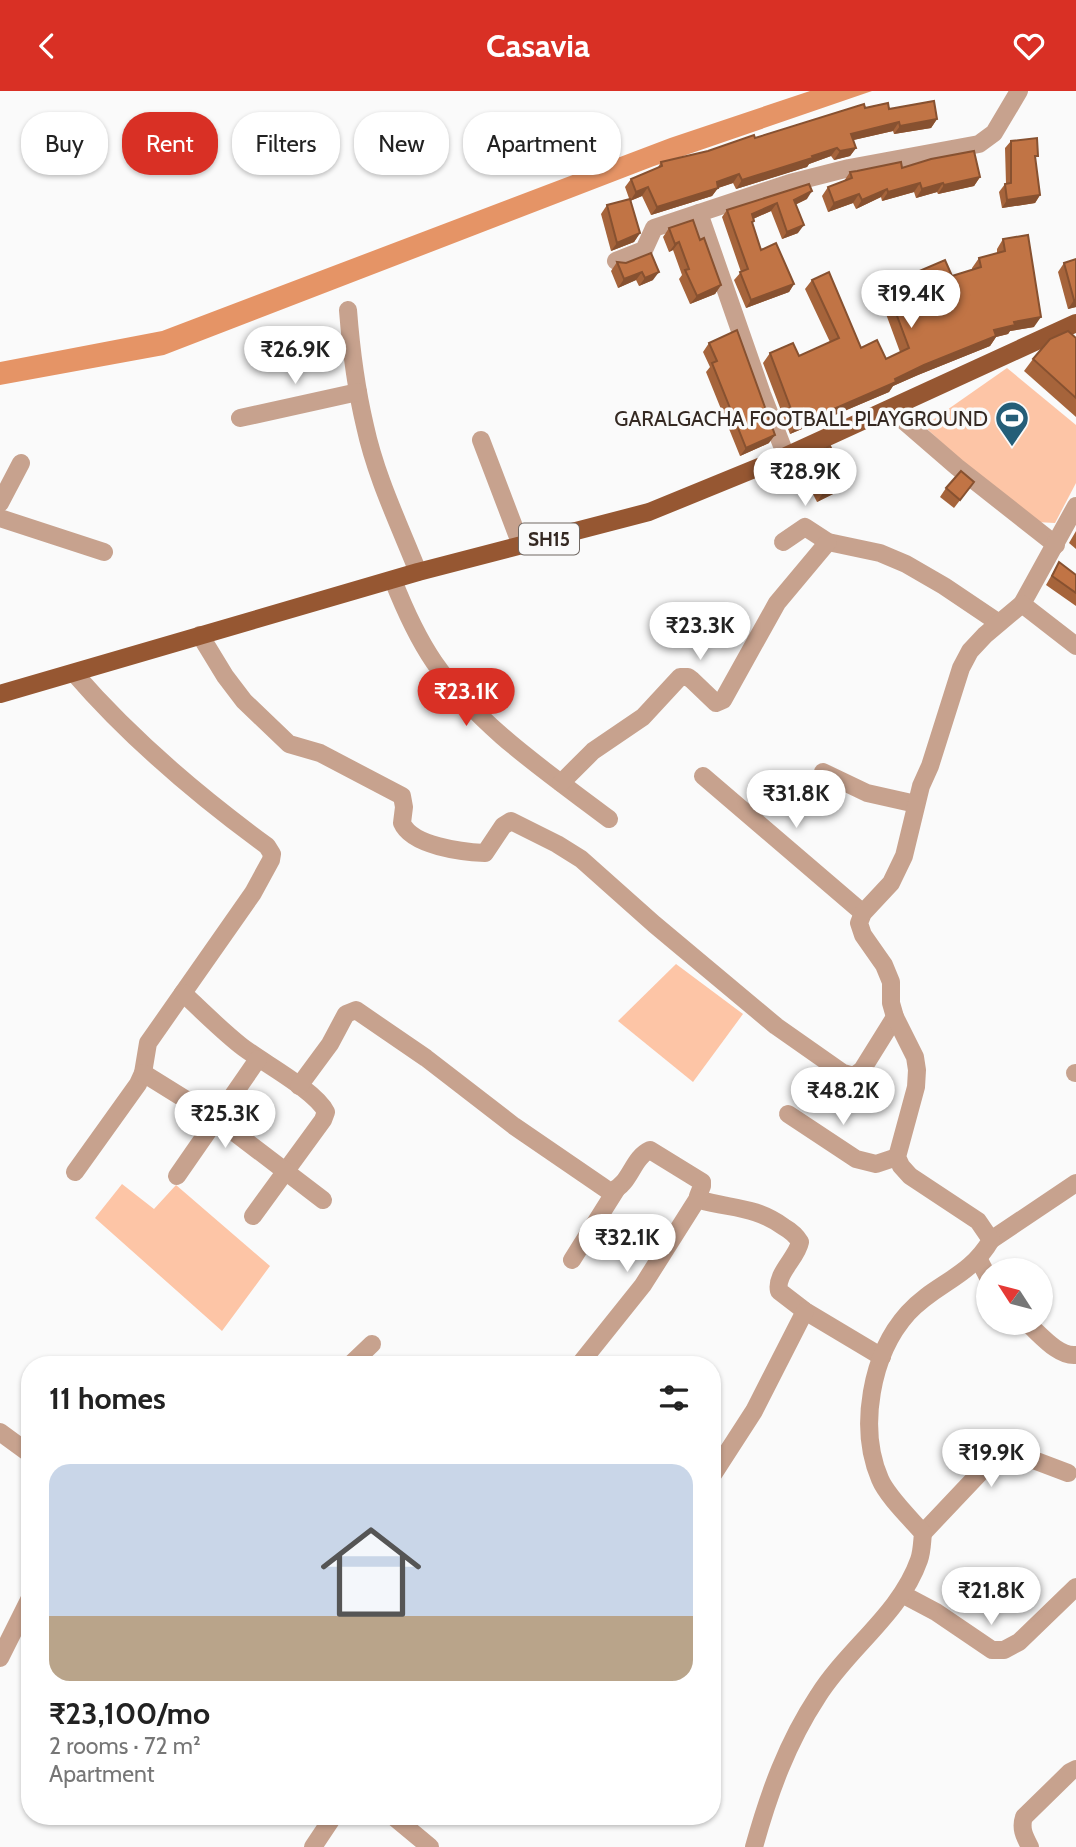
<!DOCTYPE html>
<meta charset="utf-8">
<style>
:root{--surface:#fff;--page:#f2f2f2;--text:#222;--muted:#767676;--accent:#d93025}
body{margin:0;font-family:Cabin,sans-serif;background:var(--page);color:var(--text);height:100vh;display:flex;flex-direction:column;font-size:26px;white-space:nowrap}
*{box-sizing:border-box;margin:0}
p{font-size:23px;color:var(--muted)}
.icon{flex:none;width:38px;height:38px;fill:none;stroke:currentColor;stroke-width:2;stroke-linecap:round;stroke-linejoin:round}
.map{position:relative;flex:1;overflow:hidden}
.details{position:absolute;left:21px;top:1265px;width:700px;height:469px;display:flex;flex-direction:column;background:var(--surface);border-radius:28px;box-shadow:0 2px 5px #0004}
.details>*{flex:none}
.guide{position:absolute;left:21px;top:21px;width:700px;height:63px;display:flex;gap:14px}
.needle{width:46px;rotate:306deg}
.tools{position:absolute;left:976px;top:1167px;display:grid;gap:14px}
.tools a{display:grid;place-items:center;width:77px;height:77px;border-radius:50%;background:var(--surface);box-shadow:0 2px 5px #0004;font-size:35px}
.price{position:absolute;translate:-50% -60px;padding:0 16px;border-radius:24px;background:#fff;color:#222;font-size:23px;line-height:46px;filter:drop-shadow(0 2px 4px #0008)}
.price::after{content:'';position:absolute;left:50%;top:42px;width:21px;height:16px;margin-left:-10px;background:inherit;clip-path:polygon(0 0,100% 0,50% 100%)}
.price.selected{background:var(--accent);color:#fff}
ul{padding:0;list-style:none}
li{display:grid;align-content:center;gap:14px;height:371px;padding:0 28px}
li span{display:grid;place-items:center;height:217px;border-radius:21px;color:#555}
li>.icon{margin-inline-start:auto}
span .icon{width:126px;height:126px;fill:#fffc;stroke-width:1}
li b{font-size:30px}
h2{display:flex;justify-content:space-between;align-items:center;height:84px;padding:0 28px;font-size:30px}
.chip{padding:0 24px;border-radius:28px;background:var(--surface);box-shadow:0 2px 5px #0004;font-size:24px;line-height:63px}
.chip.selected{background:var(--accent);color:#fff}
header{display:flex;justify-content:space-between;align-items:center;height:91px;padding:0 28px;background:var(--accent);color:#fff;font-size:32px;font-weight:800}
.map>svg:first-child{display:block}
.pitch{fill:#fdc5a6}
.water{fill:#e59466}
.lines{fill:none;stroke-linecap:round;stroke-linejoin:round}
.minor{stroke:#c7a28e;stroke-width:18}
.tertiary{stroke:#c7a28e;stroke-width:18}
.primary{stroke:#965732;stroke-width:18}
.wall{fill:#a6643b}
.shaded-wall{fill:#875130}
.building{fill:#c17445;stroke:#875130;stroke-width:2}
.labels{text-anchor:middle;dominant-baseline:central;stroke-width:7;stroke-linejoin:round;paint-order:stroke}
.shield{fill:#fafafa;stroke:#706863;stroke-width:2}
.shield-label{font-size:19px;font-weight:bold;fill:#352922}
.poi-label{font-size:21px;fill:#352922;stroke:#fafafa;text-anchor:end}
</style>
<header><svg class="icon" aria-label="back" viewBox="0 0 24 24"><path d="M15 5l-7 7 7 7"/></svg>Casavia<svg class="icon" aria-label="heart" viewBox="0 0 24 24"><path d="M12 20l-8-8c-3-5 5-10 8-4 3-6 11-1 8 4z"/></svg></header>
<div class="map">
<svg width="1076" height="1756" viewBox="0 0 1076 1756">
<rect width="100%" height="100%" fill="#fafafa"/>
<g class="pitch">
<polygon points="1007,277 1076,334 1076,392 1055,432 1036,431 971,379 924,335"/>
<polygon points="676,873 743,923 693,991 618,930"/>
<polygon points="122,1093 154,1118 176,1094 270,1175 222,1240 95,1127"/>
</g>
<polygon class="water" points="810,0 872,0 654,75 164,264 0,294 0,271 162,240 670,47"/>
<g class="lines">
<g class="minor">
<polyline points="616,170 644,159 654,137 699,122"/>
<path d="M 348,219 C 351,258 356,297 365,335 C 376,386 399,433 418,481"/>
<polyline points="890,318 957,376 1056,454"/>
<polyline points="240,327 358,301"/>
<polyline points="481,349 521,454"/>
<polyline points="786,365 762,303 699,122 790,92 849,77 979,53 994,42 1019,0"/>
<polyline points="0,412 21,372"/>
<polyline points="0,427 104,461"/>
<polyline points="783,451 805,436 828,451 880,462 906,473 944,495 999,532"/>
<path d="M 393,489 C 404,517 417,546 434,571 C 479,636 547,681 609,728"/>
<path d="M 200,544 L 225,585 L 244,610 L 289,653 L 320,662 L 402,705 L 404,716 L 402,732 C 412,755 462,761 485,762 L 503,735 L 511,730 L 557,753 L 581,768 L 654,833 L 776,935 L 843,982 L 854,985 L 862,979 L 895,926"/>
<path d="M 74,582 C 131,648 196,703 267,755 L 272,763 L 271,769 L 253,802 L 148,952 L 143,982 L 138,993 L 75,1081"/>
<polyline points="823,681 867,702 916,713"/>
<polyline points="703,685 863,822"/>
<polyline points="561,692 593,660 643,626 680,586 688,586 692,589 716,612 723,609 777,512 828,451"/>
<path d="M 183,902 C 202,920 220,938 240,954 C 261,971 315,999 326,1021 L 323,1029 L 253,1125"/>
<polyline points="143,982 217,1028 323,1109"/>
<polyline points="1075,982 1076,982"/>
<path d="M 299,995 L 330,953 L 346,923 L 356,919 L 426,967 L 514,1035 L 606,1098 L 612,1100 C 631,1092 632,1067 650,1059 L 702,1091 L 702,1095 L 698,1105 L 700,1109 C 732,1118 755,1115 784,1136 C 791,1140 796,1144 800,1151 C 797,1167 775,1183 779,1200 L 805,1220 L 882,1266"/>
<polyline points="788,1023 856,1068 876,1073 897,1066"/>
<polyline points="177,1085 258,968"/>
<polyline points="991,1149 1076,1092"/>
<polyline points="572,1169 616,1099"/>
<polyline points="979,1169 989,1188"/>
<path d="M 1027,1232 C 1040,1243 1058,1266 1076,1264"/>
<polyline points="350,1274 372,1253"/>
<polyline points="579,1274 643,1194 698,1107"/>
<polyline points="0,1341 30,1363"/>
<polyline points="712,1385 754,1320 805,1220"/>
<polyline points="923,1442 993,1368 1005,1362 1023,1365 1068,1382"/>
<polyline points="902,1503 936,1521 992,1559 1004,1559 1019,1551 1076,1496"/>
<polyline points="0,1567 30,1507"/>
<polyline points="394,1726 430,1756"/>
<polyline points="313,1756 333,1726"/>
<path d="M 1030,1756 C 1025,1746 1020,1738 1024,1726 L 1070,1681 L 1076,1678"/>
</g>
<g class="tertiary">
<polyline points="1076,415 1022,513 1076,555"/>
<path d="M 754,1756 C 769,1702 787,1652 818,1605 C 848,1557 900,1523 919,1469 C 922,1461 922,1451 923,1442 C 910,1427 887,1405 880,1388 C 858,1337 871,1263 908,1222 C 935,1192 969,1187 991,1149 L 978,1130 L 910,1085 L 901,1075 L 897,1066 L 916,996 L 917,979 L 915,966 L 895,926 L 891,912 L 891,891 L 884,874 L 863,844 L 859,832 L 863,822 L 891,792 L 904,765 L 921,695 L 930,675 L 961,577 L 970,560 L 985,544 L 1022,513"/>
</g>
<polyline class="primary" points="0,603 418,481 649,421 786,365 1076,232"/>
</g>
<g class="wall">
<polygon points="865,17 889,18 937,28 931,37 894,43 893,40 853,49 856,57 850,65 834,69 831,65 809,73 807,76 803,77 736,98 733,92 718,97 712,105 651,124 642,105 630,110 625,96 631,88 657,78 661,71 708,60"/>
<polygon points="1011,50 1035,69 1040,104 1035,112 1002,117 999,101 1005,93 1006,93 1005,57"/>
<polygon points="902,77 980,86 974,95 938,103 937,101 916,107 914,101 882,110 881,106 856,118 853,112 828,121 822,105 828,96 844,90 850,81"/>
<polygon points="807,108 795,114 798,142 782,148 771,120 753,128 752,133 761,159 794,193 789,201 746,217 734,189 741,181 722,126 727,119"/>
<polygon points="607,114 640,142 634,151 611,160 601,123"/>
<polygon points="669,137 700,149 721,194 715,203 690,213 679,188 682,184 673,159 669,161 663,146"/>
<polygon points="1003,148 1034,236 1010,240 1008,243 996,246 990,255 918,284 893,295 889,301 790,343 763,272 770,262 799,265 830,251 805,198 812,189 861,257 886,268 900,261 886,223 893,214 909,207 904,194 910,184 952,185 972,179 972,177 979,167 997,162 997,158"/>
<polygon points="651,162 653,189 639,195 636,189 618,197 611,180 617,171 626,172"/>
<polygon points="1076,168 1076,216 1068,218 1058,181 1064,172"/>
<polygon points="1076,247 1076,326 1024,280 1033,268"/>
<polygon points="709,252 769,352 740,365 706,281 710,276 703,261"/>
<polygon points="805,367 847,390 841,399 817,411 799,376"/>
<polygon points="974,391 954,417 940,406 946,397"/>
<polygon points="1076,440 1076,458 1069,452"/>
<polygon points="1059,471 1076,484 1076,515 1046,494"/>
</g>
<g class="shaded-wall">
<polygon points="937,28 931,37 894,43 900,35"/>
<polygon points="899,31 893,40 845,51 851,43"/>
<polygon points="837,57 831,65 809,73 807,76 736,98 742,89"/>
<polygon points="856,57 850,65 834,69 840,60"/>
<polygon points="739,83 733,92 718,97 712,105 651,124 657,116 717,91"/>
<polygon points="980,86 974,95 938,103 944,94"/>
<polygon points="920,92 914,101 882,110 888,101"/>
<polygon points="943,92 937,101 916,107 922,98"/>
<polygon points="648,96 642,105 630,110 636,101"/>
<polygon points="887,98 881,106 856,118 862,109"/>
<polygon points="812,100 807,108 788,117 794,109"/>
<polygon points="859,103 853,112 828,121 834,112"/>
<polygon points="1040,104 1035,112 1002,117 1007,109"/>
<polygon points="777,112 771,120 746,131 752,123"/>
<polygon points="804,134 798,142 782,148 787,141"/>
<polygon points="640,142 634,151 611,160 617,152"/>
<polygon points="679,151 673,159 669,161 675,153"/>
<polygon points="642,181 636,189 618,197 624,188"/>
<polygon points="659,181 653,189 639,195 645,187"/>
<polygon points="794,193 789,201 746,217 751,209"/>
<polygon points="721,194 715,203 690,213 697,205"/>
<polygon points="1074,209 1076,209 1076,216 1068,218"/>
<polygon points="1041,226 1034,236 1010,240 1008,243 996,246 990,255 918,284 893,295 889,301 790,343 797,334 895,288 994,239 1014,231"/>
<polygon points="775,344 769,352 740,365 746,357"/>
<polygon points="847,390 841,399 817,411 823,402"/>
</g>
<g class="building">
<polygon points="934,10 937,28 900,35 899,31 851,43 856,57 840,60 837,57 812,65 813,67 809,68 742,89 739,83 717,91 718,97 657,116 648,96 636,101 631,88 662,75 661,71 708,60 754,44 755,47 864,13 865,17 888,12 889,18"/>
<polygon points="1037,47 1038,65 1035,65 1040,104 1007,109 1005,93 1011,92 1011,50"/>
<polygon points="974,60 980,86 944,94 943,92 922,98 920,92 888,101 887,98 862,109 859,103 834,112 828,96 852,87 850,81 857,80 901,71 902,77 931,68"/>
<polygon points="809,93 812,100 794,109 804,134 787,141 777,112 752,123 754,130 752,131 761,159 776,152 794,193 751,209 740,181 748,178 727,119"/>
<polygon points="630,108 640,142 617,152 607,114"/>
<polygon points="693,129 700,149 704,147 721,194 697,205 685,179 689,178 679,151 675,153 669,137"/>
<polygon points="1028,144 1041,226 1014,231 1015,234 994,239 996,245 924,274 895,288 896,291 797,334 770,262 793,252 799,265 839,247 812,189 829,181 861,257 877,249 886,268 909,257 893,214 919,203 910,184 945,169 952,185 981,176 979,167 1005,160 1003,148"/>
<polygon points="651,162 659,181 645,187 642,181 624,188 617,171 626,172"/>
<polygon points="1076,168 1076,209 1074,209 1064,172"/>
<polygon points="737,239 775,344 746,357 712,272 717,270 709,252"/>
<polygon points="1068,240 1076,247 1076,307 1033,268 1050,248"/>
<polygon points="830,355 847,390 823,402 805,367"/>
<polygon points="961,380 974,391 960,409 946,397"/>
<polygon points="1059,471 1076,484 1076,502 1052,485"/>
</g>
<defs>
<g id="stadium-pin" transform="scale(1.75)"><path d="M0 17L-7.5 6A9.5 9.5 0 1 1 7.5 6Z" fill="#255e78" stroke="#fafafa"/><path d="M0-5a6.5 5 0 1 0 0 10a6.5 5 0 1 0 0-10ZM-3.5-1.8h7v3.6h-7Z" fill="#fff"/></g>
</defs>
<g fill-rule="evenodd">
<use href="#stadium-pin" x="1012" y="327"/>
</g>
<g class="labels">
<rect class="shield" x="519" y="432.5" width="60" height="31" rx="5"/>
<g class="shield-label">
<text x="549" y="448">SH15</text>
</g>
<g class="poi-label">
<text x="988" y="327">GARALGACHA FOOTBALL PLAYGROUND</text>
</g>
</g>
</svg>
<div class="tools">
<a><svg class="needle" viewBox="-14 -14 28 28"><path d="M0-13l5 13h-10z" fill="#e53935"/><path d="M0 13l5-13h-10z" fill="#767676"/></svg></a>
</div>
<b class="price" style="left:911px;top:239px">₹19.4K</b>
<b class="price" style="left:295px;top:295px">₹26.9K</b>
<b class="price" style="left:805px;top:417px">₹28.9K</b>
<b class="price" style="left:700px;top:571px">₹23.3K</b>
<b class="price selected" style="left:466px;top:637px">₹23.1K</b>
<b class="price" style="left:796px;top:739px">₹31.8K</b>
<b class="price" style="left:843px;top:1036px">₹48.2K</b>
<b class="price" style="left:225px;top:1059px">₹25.3K</b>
<b class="price" style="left:627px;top:1183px">₹32.1K</b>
<b class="price" style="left:991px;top:1398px">₹19.9K</b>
<b class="price" style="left:991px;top:1536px">₹21.8K</b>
<div class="guide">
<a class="chip">Buy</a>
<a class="chip selected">Rent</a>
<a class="chip">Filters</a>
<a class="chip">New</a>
<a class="chip">Apartment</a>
</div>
<section class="details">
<h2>11 homes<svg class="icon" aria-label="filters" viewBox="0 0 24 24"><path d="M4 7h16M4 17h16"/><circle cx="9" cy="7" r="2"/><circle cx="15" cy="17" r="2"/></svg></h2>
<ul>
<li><span style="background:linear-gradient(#c9d6e8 70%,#b9a48a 0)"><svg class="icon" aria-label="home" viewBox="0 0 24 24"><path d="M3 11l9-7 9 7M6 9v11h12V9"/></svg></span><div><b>₹23,100/mo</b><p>2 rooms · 72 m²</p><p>Apartment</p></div></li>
</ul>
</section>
</div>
